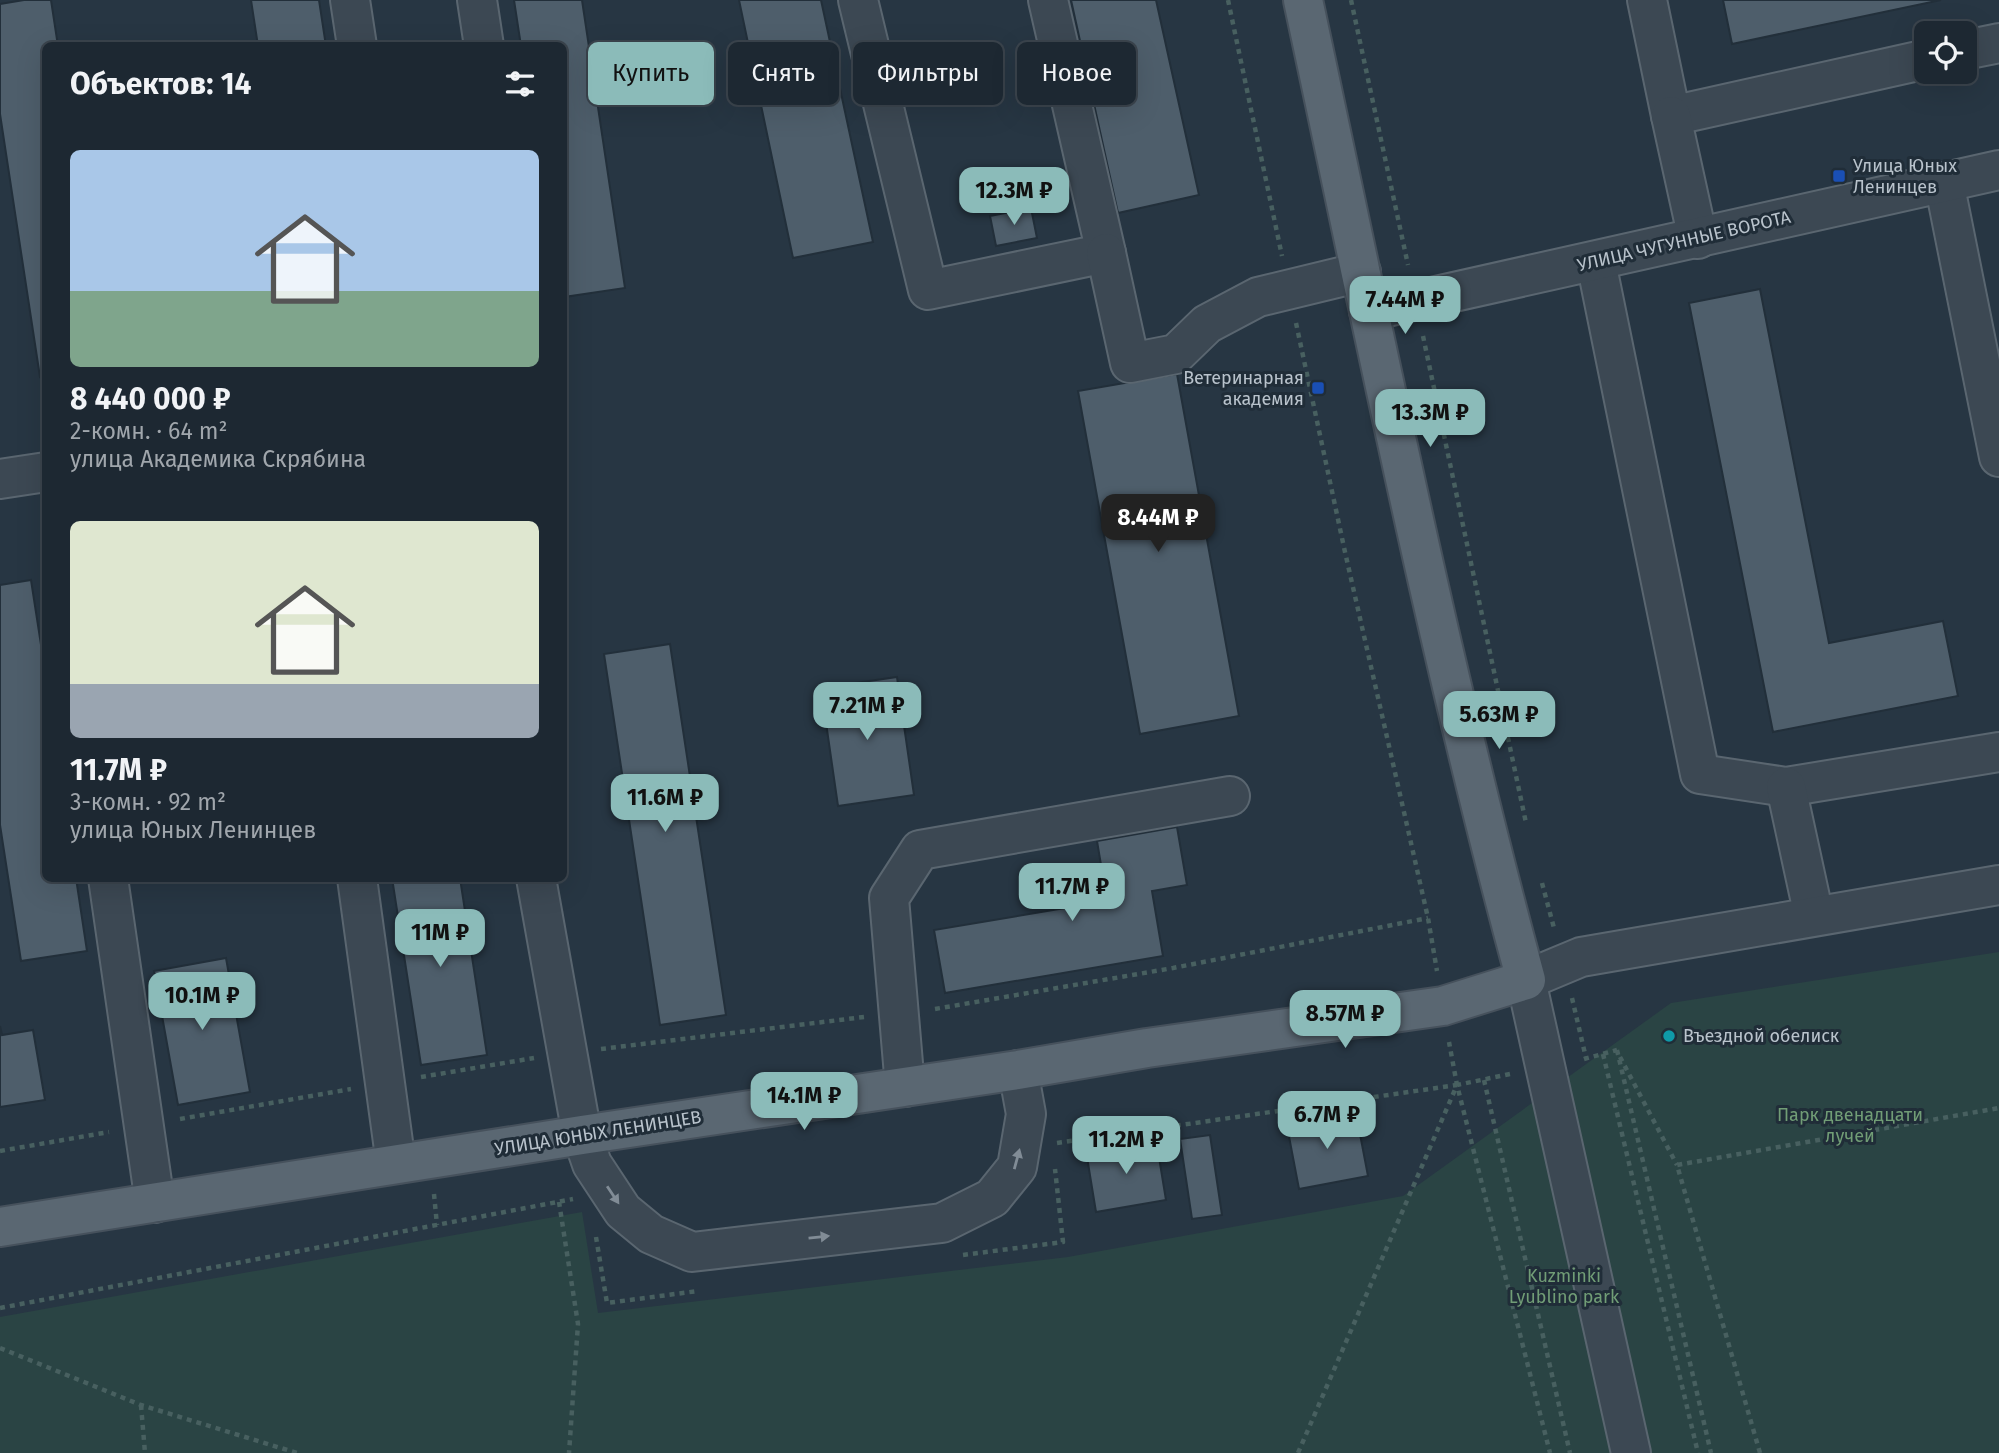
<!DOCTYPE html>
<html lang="ru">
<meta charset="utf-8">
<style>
:root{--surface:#1d2832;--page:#2a343e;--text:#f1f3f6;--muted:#a0a6ac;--line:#3b444d;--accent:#8bbbb9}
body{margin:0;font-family:"Fira Sans",sans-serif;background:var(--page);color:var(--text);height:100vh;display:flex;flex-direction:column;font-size:26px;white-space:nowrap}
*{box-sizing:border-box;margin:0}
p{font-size:23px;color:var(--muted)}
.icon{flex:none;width:38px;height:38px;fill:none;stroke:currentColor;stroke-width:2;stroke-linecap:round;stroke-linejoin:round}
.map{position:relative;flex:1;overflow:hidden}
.drawer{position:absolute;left:42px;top:42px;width:525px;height:840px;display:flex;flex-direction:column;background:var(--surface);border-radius:10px;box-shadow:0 7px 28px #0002,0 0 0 2px var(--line)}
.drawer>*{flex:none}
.guide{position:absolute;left:588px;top:42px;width:665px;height:63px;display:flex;gap:14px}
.controls{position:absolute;left:1914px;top:21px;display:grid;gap:14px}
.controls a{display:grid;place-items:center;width:63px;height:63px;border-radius:10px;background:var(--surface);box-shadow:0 7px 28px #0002,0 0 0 2px var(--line);font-size:35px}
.price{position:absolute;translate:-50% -60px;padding:0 16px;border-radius:14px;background:var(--accent);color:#111;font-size:23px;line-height:46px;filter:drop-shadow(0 2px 4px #0008)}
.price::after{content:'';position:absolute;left:50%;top:42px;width:21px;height:16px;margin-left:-10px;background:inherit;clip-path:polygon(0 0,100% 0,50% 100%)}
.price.on{background:#222;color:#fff}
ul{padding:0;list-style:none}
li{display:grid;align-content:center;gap:14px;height:371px;padding:0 28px}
li span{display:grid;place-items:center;height:217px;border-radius:10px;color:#555}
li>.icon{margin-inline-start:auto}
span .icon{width:126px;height:126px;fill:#fffc;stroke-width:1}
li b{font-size:30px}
h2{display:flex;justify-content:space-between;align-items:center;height:84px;padding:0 28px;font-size:30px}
.tag{padding:0 24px;border-radius:10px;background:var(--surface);box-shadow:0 7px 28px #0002,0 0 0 2px var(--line);font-size:24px;line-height:63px}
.tag.on{background:var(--accent);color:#111}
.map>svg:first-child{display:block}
.green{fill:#2a4444}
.building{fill:#4e5e6b;stroke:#222f3a;stroke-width:2}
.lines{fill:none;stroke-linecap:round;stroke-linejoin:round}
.minor-casing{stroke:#5a6670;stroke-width:42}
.major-casing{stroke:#46515c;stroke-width:42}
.path{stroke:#486060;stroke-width:4.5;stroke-dasharray:5 5;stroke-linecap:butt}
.minor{stroke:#3c4853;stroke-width:38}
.major{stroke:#5a6772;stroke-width:38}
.oneway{fill:#818c96}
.transit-dot{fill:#1a4fb4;stroke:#202d38;stroke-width:2.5}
.culture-dot{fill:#0f9aa8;stroke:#202d38;stroke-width:2.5}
.labels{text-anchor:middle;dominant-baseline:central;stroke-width:6;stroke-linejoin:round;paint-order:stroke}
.poi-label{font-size:18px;fill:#b9c3cc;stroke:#202d38;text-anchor:start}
.street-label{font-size:18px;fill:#b9c3cc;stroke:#202d38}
.park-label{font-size:18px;fill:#719d76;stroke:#202d38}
</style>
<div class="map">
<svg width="1999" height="1453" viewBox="0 0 1999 1453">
<rect width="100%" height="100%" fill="#273643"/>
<polygon class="green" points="1999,952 1999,1453 0,1453 0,1317 582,1212 598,1313 1068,1257 1403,1196 1671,1003"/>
<g class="building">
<polygon points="24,0 51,0 58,46 46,46 46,376 40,377 0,114 0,4"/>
<polygon points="251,0 319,0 326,46 258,46"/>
<polygon points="514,0 582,0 625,288 564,297 564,46 521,46"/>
<polygon points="739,0 821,0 873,242 793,258"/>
<polygon points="1071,0 1156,0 1199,195 1118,213"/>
<polygon points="1723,0 1941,0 1732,44"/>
<polygon points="1031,208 1037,238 996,246 990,216"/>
<polygon points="1760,289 1829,643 1943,621 1958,696 1773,732 1689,303"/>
<polygon points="1177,374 1239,716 1140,734 1078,391"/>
<polygon points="31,580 46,677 46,878 76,878 87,951 21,961 0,825 0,585"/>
<polygon points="670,644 726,1015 660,1025 604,654"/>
<polygon points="897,677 914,795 838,806 821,688"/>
<polygon points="1177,827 1187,885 1152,891 1163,956 945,993 934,930 1107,901 1097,841"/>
<polygon points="392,878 460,878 487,1055 421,1065"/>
<polygon points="226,958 250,1092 178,1105 154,971"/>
<polygon points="0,1026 2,1035 33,1030 45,1100 0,1107"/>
<polygon points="1356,1113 1368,1176 1299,1189 1287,1126"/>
<polygon points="1210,1135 1222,1215 1192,1219 1180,1139"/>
<polygon points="1156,1139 1166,1200 1096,1212 1086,1151"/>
</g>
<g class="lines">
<g class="minor-casing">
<g id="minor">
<polyline points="350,0 357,46"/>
<polyline points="477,0 484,46"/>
<polyline points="858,0 928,290 1106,253 1048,0"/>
<polyline points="1647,0 1671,116 1927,59"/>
<polyline points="1965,50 1999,43"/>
<polyline points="1671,116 1698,239"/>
<polyline points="1944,182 1999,457"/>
<polyline points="1106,253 1130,363 1176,354 1207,324 1258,297 1361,272"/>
<polyline points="1596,262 1700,774 1786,787 1999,752"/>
<polyline points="1369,311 1999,170"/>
<polyline points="0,479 46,472"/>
<polyline points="1786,787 1814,916"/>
<polyline points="108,878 155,1203"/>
<polyline points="357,878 396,1164"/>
<polyline points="536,878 582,1135 592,1164 623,1211 651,1234 692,1252 942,1223 992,1198 1017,1167 1026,1114 1018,1070"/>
<polyline points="905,1087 889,898 920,850 1230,796"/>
<polyline points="1631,1453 1526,980 1581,957 1999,885"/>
</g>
</g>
<g class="major-casing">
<path id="major" d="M 0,1227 L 582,1135 L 1018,1070 L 1147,1048 L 1443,1006 L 1526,980 C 1438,657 1373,327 1303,0"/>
</g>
<g class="path">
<polyline points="1228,0 1282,256"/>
<polyline points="1351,0 1408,265"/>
<polyline points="1296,323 1345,552 1428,918 1437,971"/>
<polyline points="1423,336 1526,823"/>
<polyline points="1542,883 1554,928"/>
<polyline points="1572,998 1586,1058"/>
<polyline points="935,1009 1173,968 1428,918"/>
<polyline points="601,1049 864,1017"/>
<polyline points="1617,1050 1711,1453"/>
<polyline points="1603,1054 1698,1453"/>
<polyline points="1620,1057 1677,1165"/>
<polyline points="1584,1059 1617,1050"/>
<polyline points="1510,1074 1457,1085 1550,1453"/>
<polyline points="421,1077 534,1058"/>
<polyline points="1484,1080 1570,1453"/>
<polyline points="180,1119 351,1089"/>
<polyline points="1057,1143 1457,1085"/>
<polyline points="0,1151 109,1132"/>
<polyline points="434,1194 437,1225"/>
<polyline points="559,1202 578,1324 569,1453"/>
<polyline points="596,1237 607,1303 698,1291"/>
<polyline points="963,1255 1063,1242 1055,1169"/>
<polyline points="0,1308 573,1199"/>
<polyline points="0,1348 141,1405 297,1453"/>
<polyline points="141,1405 145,1453"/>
<polyline points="1298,1453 1457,1085 1449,1042"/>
<polyline points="1760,1453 1677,1165 1999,1108"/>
</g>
<use href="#minor" class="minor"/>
<use href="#major" class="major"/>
</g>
<defs><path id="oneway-solid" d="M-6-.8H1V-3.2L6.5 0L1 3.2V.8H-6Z" transform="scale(1.75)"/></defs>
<g class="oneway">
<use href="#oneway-solid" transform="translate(1017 1159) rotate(-75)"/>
<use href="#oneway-solid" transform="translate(613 1195) rotate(56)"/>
<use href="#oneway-solid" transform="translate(819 1237) rotate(-6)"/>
</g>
<g class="transit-dot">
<rect x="1832" y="169" width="14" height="14" rx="3.5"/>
<rect x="1311" y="381" width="14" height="14" rx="3.5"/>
</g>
<circle class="culture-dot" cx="1669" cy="1036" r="7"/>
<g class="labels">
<g class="poi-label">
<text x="1853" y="166">Улица Юных<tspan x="1853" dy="21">Ленинцев</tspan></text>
<text x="1304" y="378" text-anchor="end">Ветеринарная<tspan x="1304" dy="21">академия</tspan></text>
<text x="1683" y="1036">Въездной обелиск</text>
</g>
<g class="street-label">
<text transform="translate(1684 241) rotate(-13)">УЛИЦА ЧУГУННЫЕ ВОРОТА</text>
<text transform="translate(598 1133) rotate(-9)">УЛИЦА ЮНЫХ ЛЕНИНЦЕВ</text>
</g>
<g class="park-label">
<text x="1850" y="1115">Парк двенадцати<tspan x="1850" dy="21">лучей</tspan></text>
<text x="1564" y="1276">Kuzminki<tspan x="1564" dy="21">Lyublino park</tspan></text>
</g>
</g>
</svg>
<div class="controls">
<a><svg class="icon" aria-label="locate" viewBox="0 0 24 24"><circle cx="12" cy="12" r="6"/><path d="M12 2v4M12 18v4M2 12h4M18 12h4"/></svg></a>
</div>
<b class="price" style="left:1014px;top:227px">12.3M ₽</b>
<b class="price" style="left:1405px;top:336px">7.44M ₽</b>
<b class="price" style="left:1430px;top:449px">13.3M ₽</b>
<b class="price on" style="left:1158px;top:554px">8.44M ₽</b>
<b class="price" style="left:867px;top:742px">7.21M ₽</b>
<b class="price" style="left:1499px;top:751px">5.63M ₽</b>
<b class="price" style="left:665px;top:834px">11.6M ₽</b>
<b class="price" style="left:1072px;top:923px">11.7M ₽</b>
<b class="price" style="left:440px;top:969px">11M ₽</b>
<b class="price" style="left:202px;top:1032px">10.1M ₽</b>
<b class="price" style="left:1345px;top:1050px">8.57M ₽</b>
<b class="price" style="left:804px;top:1132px">14.1M ₽</b>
<b class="price" style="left:1327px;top:1151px">6.7M ₽</b>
<b class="price" style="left:1126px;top:1176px">11.2M ₽</b>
<div class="guide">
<a class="tag on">Купить</a>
<a class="tag">Снять</a>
<a class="tag">Фильтры</a>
<a class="tag">Новое</a>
</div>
<section class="drawer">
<h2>Объектов: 14<svg class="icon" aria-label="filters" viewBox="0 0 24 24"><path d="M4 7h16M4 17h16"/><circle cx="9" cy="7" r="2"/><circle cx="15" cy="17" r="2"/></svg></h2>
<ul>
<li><span style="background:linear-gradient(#a9c7e8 65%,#7fa58c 0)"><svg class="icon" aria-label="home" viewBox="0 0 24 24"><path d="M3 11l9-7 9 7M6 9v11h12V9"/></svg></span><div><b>8 440 000 ₽</b><p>2-комн. · 64 m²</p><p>улица Академика Скрябина</p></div></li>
<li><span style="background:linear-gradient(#dfe7d0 75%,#9aa5b1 0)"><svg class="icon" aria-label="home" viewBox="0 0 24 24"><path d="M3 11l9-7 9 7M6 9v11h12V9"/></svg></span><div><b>11.7M ₽</b><p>3-комн. · 92 m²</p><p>улица Юных Ленинцев</p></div></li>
</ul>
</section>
</div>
